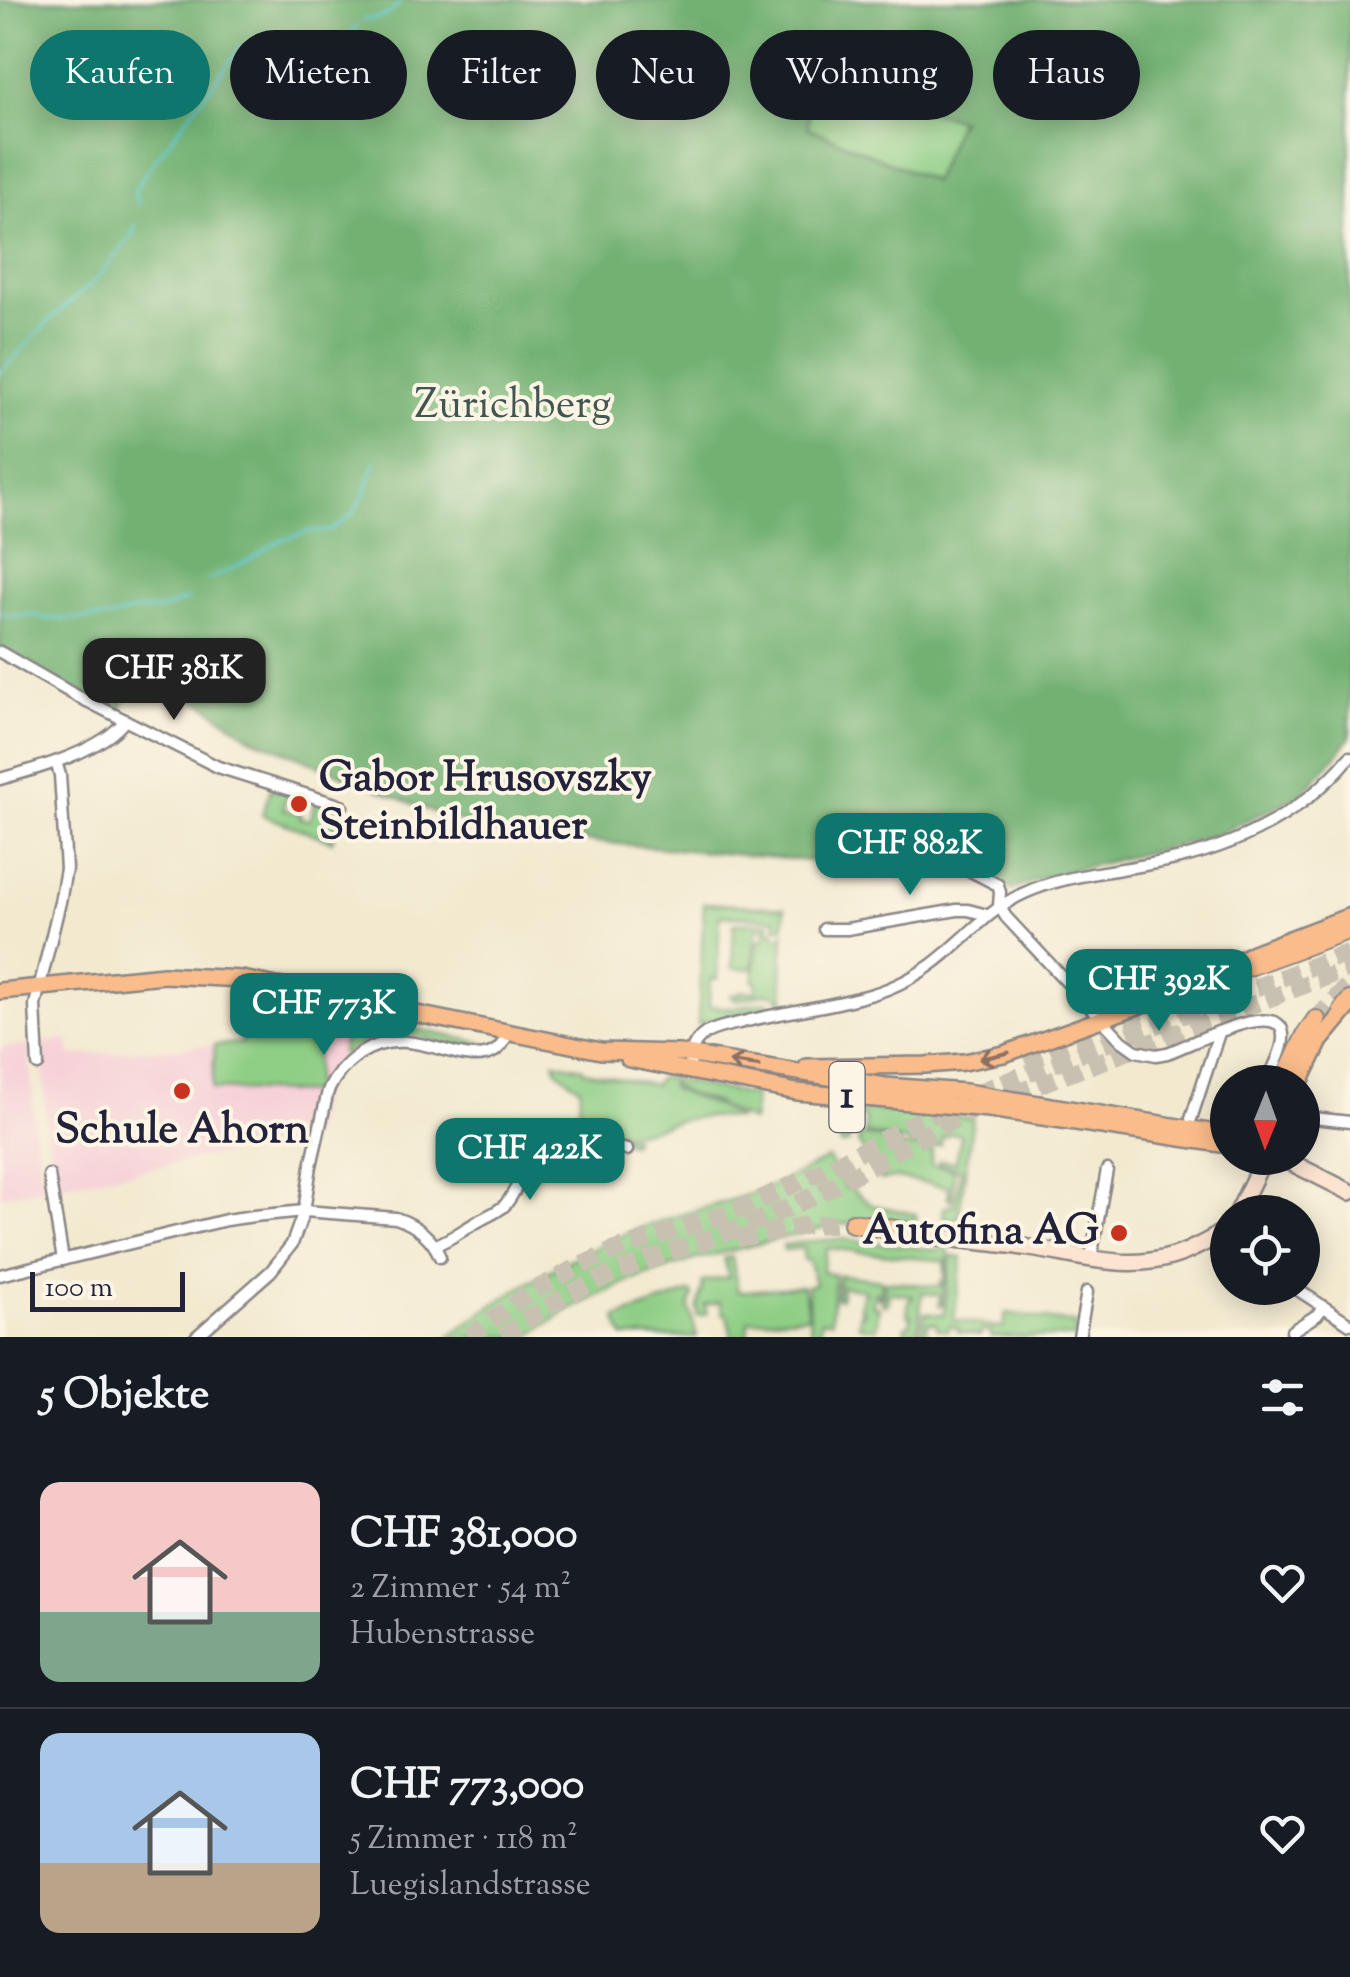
<!DOCTYPE html>
<html lang="de">
<meta charset="utf-8">
<style>
:root{--surface:#171b24;--page:#20242c;--text:#f1f3f6;--muted:#9ea1a6;--line:#363941;--accent:#0f766e}
body{margin:0;font-family:"Sorts Mill Goudy",serif;background:var(--page);color:var(--text);height:100vh;display:flex;flex-direction:column;font-size:38px;white-space:nowrap}
*{box-sizing:border-box;margin:0}
p{font-size:32px;color:var(--muted)}
.icon{flex:none;width:55px;height:55px;fill:none;stroke:currentColor;stroke-width:2;stroke-linecap:round;stroke-linejoin:round}
.map{position:relative;height:1337px;overflow:hidden}
.panel{display:flex;flex-direction:column;background:var(--surface);flex:1}
.panel>*{flex:none}
.hud{position:absolute;left:30px;top:30px;width:1290px;height:90px;display:flex;gap:20px}
.needle{width:65px;rotate:181deg}
.controls{position:absolute;left:1210px;top:1065px;display:grid;gap:20px}
.controls a{display:grid;place-items:center;width:110px;height:110px;border-radius:50%;background:var(--surface);box-shadow:0 5px 25px #0003;font-size:50px}
.scale{position:absolute;left:30px;bottom:25px;width:155px;box-sizing:border-box;padding-left:10px;border:5px solid #22223b;border-top:0;font-size:28px;line-height:35px;white-space:nowrap;color:#22223b;-webkit-text-stroke:8px #fcf5e5;paint-order:stroke}
.price{position:absolute;translate:-50% -85px;padding:0 22px;border-radius:20px;background:var(--accent);color:#fff;font-size:32px;line-height:65px;filter:drop-shadow(0 2px 5px #0008)}
.price::after{content:'';position:absolute;left:50%;top:60px;width:30px;height:22px;margin-left:-15px;background:inherit;clip-path:polygon(0 0,100% 0,50% 100%)}
.price.current{background:#222;color:#fff}
ul{padding:0;list-style:none}
li{display:flex;align-items:center;gap:30px;height:250px;padding:0 40px}
li+li{border-top:2px solid var(--line)}
li span{display:grid;place-items:center;flex:none;width:280px;height:200px;border-radius:20px;color:#555}
li>.icon{margin-inline-start:auto}
span .icon{width:120px;height:120px;fill:#fffc;stroke-width:1}
li b{font-size:42px}
h2{display:flex;justify-content:space-between;align-items:center;height:120px;padding:0 40px;font-size:42px}
.chip{padding:0 35px;border-radius:45px;background:var(--surface);box-shadow:0 5px 25px #0003;font-size:35px;line-height:90px}
.chip.current{background:var(--accent);color:#fff}
.map>svg:first-child{display:block}
.built{fill:#f6cfd7}
.green{fill:#8ece85;stroke:#587860;stroke-width:2.5}
.forest{fill:#72b172;stroke:#4a6a56;stroke-width:2.5;fill-rule:evenodd}
.lines{fill:none;stroke-linecap:round;stroke-linejoin:round}
.stream{stroke:#5dcad2;stroke-width:2.5}
.highway-tunnel{stroke:#c8c1b1;stroke-width:18;stroke-dasharray:18 9;stroke-linecap:butt}
.street-casing{stroke:#8a8685;stroke-width:15}
.secondary-casing{stroke:#8a8685;stroke-width:20}
.primary-casing{stroke:#8a8685;stroke-width:20}
.highway-casing{stroke:#8a8685;stroke-width:22}
.street{stroke:#fff;stroke-width:10}
.secondary{stroke:#fde4d1;stroke-width:15}
.primary{stroke:#fabc8b;stroke-width:15}
.highway{stroke:#fabc8b;stroke-width:18}
.oneway{stroke:#8e6f63}
.poi-dot{fill:#c8321e;stroke:#fcf5e5;stroke-width:4}
.labels{text-anchor:middle;dominant-baseline:central;stroke-width:8;stroke-linejoin:round;paint-order:stroke}
.shield{fill:#fcf5e5;stroke:#63616e;stroke-width:2.5}
.shield-label{font-size:40px;font-weight:bold;fill:#22223b}
.park-label{font-size:42px;fill:#425651;stroke:#fcf5e5}
.poi-label{font-size:42px;font-weight:bold;fill:#22223b;stroke:#fcf5e5;text-anchor:start}
</style>
<div class="map">
<svg width="1350" height="1337" viewBox="0 0 1350 1337">
<rect width="100%" height="100%" fill="#fcf5e5"/>
<filter id="ink" filterUnits="userSpaceOnUse"><feTurbulence type="fractalNoise" baseFrequency=".01" numOctaves="2"/><feDisplacementMap in="SourceGraphic" scale="20" xChannelSelector="R" yChannelSelector="G"/><feConvolveMatrix kernelMatrix="1 2 1 2 8 2 1 2 1" color-interpolation-filters="sRGB"/></filter>
<filter id="wash" filterUnits="userSpaceOnUse"><feTurbulence type="fractalNoise" baseFrequency=".0048" numOctaves="4" result="noise"/><feDisplacementMap in="SourceGraphic" scale="40" xChannelSelector="R" yChannelSelector="G"/><feGaussianBlur stdDeviation="2.25" result="paint"/><feColorMatrix in="noise" values="0 0 0 0 0 0 0 0 0 0 0 0 0 0 0 0 0 1.4 0 .05"/><feComposite in="paint" operator="in"/></filter>
<g filter="url(#wash)">
<rect width="100%" height="100%" fill="#f2e9cf"/>
<g class="built">
<polygon points="244,994 350,1015 338,1062 321,1093 312,1136 275,1128 272,1145 56,1186 47,1137 41,1043 69,1040 71,1056 242,1043"/>
<polygon points="29,1045 35,1135 44,1188 0,1196 0,1048"/>
</g>
<g class="green">
<polygon points="807,53 914,108 960,119 933,181 808,128"/>
<polygon points="271,788 288,793 283,809 301,814 300,818 310,820 315,801 341,809 332,841 262,815"/>
<polygon points="704,903 785,908 784,927 776,927 776,919 720,915 717,979 710,979 709,1006 732,1008 767,1002 771,1004 773,1008 698,1024"/>
<polygon points="734,923 769,923 769,928 757,928 752,969 732,968"/>
<path d="M 765,931 L 774,931 L 775,936 L 782,937 L 784,934 L 782,976 L 785,1005 L 783,1006 L 778,996 C 763,988 750,1002 733,999 L 731,995 L 740,994 L 740,991 L 756,992 L 757,982 L 753,981 L 758,940 L 764,940 Z"/>
<path d="M 350,1015 L 487,1044 L 485,1048 C 471,1050 459,1047 445,1043 C 400,1031 386,1029 345,1054 L 341,1053 Z"/>
<polygon points="259,1021 318,1029 314,1089 310,1093 212,1089 215,1045 242,1043 243,1026"/>
<path d="M 554,1062 L 583,1068 L 584,1071 L 654,1085 L 660,1077 L 755,1096 L 752,1121 C 739,1117 728,1109 716,1103 C 700,1096 682,1096 671,1083 L 670,1086 L 674,1090 L 714,1105 L 739,1119 C 720,1116 702,1115 682,1120 C 659,1125 642,1135 619,1132 L 619,1135 L 633,1137 L 632,1143 L 595,1137 L 582,1138 L 579,1115 L 580,1088 L 557,1070 Z"/>
<polygon points="842,1108 973,1118 958,1220 943,1217 944,1208 954,1204 961,1169 938,1164 939,1160 956,1162 961,1135 950,1133 946,1137 942,1137 941,1145 932,1147 865,1133 865,1117 851,1116 849,1142 843,1145 840,1144"/>
<polygon points="861,1135 898,1142 899,1147 919,1147 932,1151 931,1165 955,1170 951,1200 948,1199 949,1187 896,1178 880,1180 858,1142 860,1141 858,1137"/>
<path d="M 828,1158 L 845,1188 L 850,1188 L 872,1205 L 916,1214 L 916,1221 L 897,1219 L 861,1221 L 823,1228 L 693,1260 L 629,1281 L 570,1309 L 527,1337 L 448,1337 C 508,1291 571,1255 641,1228 C 674,1215 710,1207 744,1196 C 772,1187 802,1172 828,1158 Z"/>
<polygon points="842,1239 938,1250 940,1247 949,1249 945,1285 940,1284 941,1281 944,1281 945,1261 827,1248 822,1272 835,1275 831,1321 821,1321 819,1337 811,1337 807,1286 815,1284 809,1261 804,1260 803,1248 784,1250 783,1245 811,1241"/>
<polygon points="951,1256 962,1258 954,1320 1003,1328 1006,1313 1077,1324 1075,1337 991,1337 991,1332 982,1331 980,1336 958,1332 958,1328 950,1326 948,1331 937,1329 937,1324 928,1323 926,1337 921,1337 924,1313 944,1315"/>
<path d="M 732,1257 L 738,1292 L 802,1286 L 805,1296 L 808,1316 L 748,1321 L 748,1337 L 732,1337 L 727,1314 L 723,1314 L 720,1302 L 705,1305 L 707,1314 L 698,1316 C 694,1301 705,1296 702,1282 L 729,1277 L 724,1258 Z"/>
<polygon points="839,1275 882,1280 880,1298 877,1298 878,1292 874,1293 873,1306 879,1307 876,1329 858,1326 860,1313 863,1313 863,1310 860,1309 862,1294 865,1294 865,1290 842,1286 840,1299 836,1298"/>
<polygon points="885,1281 944,1287 942,1306 939,1306 940,1295 922,1293 918,1334 905,1330 906,1325 910,1325 911,1316 907,1315 909,1300 912,1300 913,1296 889,1292 887,1305 882,1304"/>
<polygon points="691,1292 693,1296 689,1306 697,1337 624,1337 616,1318"/>
</g>
<path class="forest" d="M 0,0 L 1350,0 L 1350,737 L 1338,754 L 1301,795 L 1212,837 L 1049,876 L 1012,890 L 962,859 L 938,856 L 845,864 L 494,833 L 435,813 L 250,737 L 202,703 L 159,681 L 125,690 L 122,714 L 71,690 L 0,649 ZM 808,54 L 914,108 L 960,119 L 933,181 L 808,128 Z"/>
<g class="lines">
<g class="stream">
<path d="M 363,20 C 380,18 392,18 400,0"/>
<polyline points="139,205 134,193 143,176 241,47 346,55 350,34 357,26"/>
<polyline points="0,373 51,319 90,285 105,269 132,236 135,225"/>
<polyline points="208,580 247,561 279,541 310,531 318,532 331,530 353,514 365,493 375,462"/>
<polyline points="1,612 11,616 34,615 48,619 109,618 139,610 161,610 188,599"/>
</g>
</g>
</g>
<g filter="url(#ink)">
<g class="lines">
<g class="highway-tunnel">
<polyline points="1316,1020 1350,983"/>
<polyline points="1026,1063 1066,1044 1197,997"/>
<polyline points="737,1238 809,1225 853,1223"/>
<polyline points="469,1337 528,1294 572,1270 613,1251 737,1210 777,1192 831,1167 916,1122 989,1088 1350,952"/>
<path d="M 503,1337 C 535,1313 571,1291 608,1276 C 665,1252 723,1236 779,1212 C 849,1182 913,1138 982,1106 L 1350,968"/>
</g>
<g class="street-casing">
<g id="street">
<polyline points="0,652 73,694 218,767 342,806"/>
<path d="M 0,779 C 36,769 103,751 125,720"/>
<path d="M 941,862 L 961,866 L 998,885 L 1000,892 L 999,906 L 1006,917 L 1122,1041 L 1136,1051 L 1156,1055 L 1167,1053 C 1185,1048 1285,993 1283,1038 C 1283,1052 1272,1070 1267,1082"/>
<polyline points="824,929 847,929 957,910 968,910 987,915"/>
<polyline points="38,1065 35,1005 60,902 66,869 60,775 56,762"/>
<path d="M 691,1072 C 689,1056 691,1043 706,1033 C 717,1027 731,1025 743,1022 C 782,1012 823,1008 862,997 C 887,991 910,980 931,965 C 968,938 989,906 1034,889 C 1079,872 1129,870 1176,859 C 1244,843 1305,811 1350,757"/>
<polyline points="1191,1119 1219,1033"/>
<polyline points="1307,1125 1313,1118 1350,1122"/>
<polyline points="49,1175 63,1260"/>
<path d="M 436,1245 C 451,1239 463,1230 477,1222 C 485,1217 496,1213 504,1206 C 513,1197 517,1183 525,1173 C 554,1141 589,1140 627,1150"/>
<polyline points="1091,1258 1107,1170"/>
<path d="M 0,1275 L 226,1220 L 254,1216 L 304,1211 L 396,1218 C 416,1225 432,1236 440,1257"/>
<polyline points="1295,1288 1350,1324"/>
<polyline points="1292,1331 1317,1315 1323,1307"/>
<path d="M 196,1337 L 271,1271 L 292,1244 L 304,1211 L 311,1166 L 328,1091 C 335,1076 344,1065 358,1055 C 412,1018 460,1072 495,1051 C 502,1047 505,1039 509,1032"/>
<polyline points="1079,1337 1087,1292"/>
</g>
</g>
<g class="secondary-casing">
<g id="secondary">
<polyline points="1282,1158 1350,1192"/>
<polyline points="1238,1212 1264,1158"/>
<path d="M 938,1237 C 968,1241 999,1243 1030,1248 C 1088,1257 1139,1276 1196,1247 C 1208,1241 1218,1236 1228,1226"/>
</g>
</g>
<g class="primary-casing">
<g id="primary">
<polyline points="1216,973 1253,953 1350,916"/>
<polyline points="0,991 164,975 242,979 601,1051 680,1053 885,1086 966,1092 1228,1135"/>
<polyline points="629,1059 797,1092 989,1109 1228,1145"/>
<polyline points="807,1067 925,1065 964,1062 1004,1054 1196,985"/>
<polyline points="1300,1082 1320,1041 1350,1005"/>
</g>
</g>
<g class="highway-casing">
<g id="highway">
<polyline points="1189,988 1350,929"/>
<polyline points="1343,1010 1350,1001"/>
<polyline points="1284,1082 1307,1033 1316,1020"/>
<polyline points="853,1223 938,1237"/>
</g>
</g>
<use href="#street" class="street"/>
<use href="#secondary" class="secondary"/>
<use href="#primary" class="primary"/>
<use href="#highway" class="highway"/>
</g>
<defs><path id="oneway-shaft" d="M-6 0H5M1.5-3L5.5 0L1.5 3" fill="none" stroke-width="1.6" stroke-linecap="round" stroke-linejoin="round" transform="scale(2.5)"/></defs>
<g class="oneway">
<use href="#oneway-shaft" transform="translate(994 1056) rotate(167)"/>
<use href="#oneway-shaft" transform="translate(744 1064) rotate(-172)"/>
</g>
</g>
<g class="poi-dot">
<circle cx="299" cy="804" r="10"/>
<circle cx="182" cy="1091" r="10"/>
<circle cx="1119" cy="1233" r="10"/>
</g>
<g class="labels">
<rect class="shield" x="829.5" y="1062" width="35" height="70" rx="8"/>
<g class="shield-label">
<text x="847" y="1097">1</text>
</g>
<g class="park-label">
<text x="513" y="407">Zürichberg</text>
</g>
<g class="poi-label">
<text x="319" y="780">Gabor Hrusovszky<tspan x="319" dy="48">Steinbildhauer</tspan></text>
<text x="182" y="1132" text-anchor="middle">Schule Ahorn</text>
<text x="1099" y="1233" text-anchor="end">Autofina AG</text>
</g>
</g>
</svg>
<div class="controls">
<a><svg class="needle" viewBox="-14 -14 28 28"><path d="M0-13l5 13h-10z" fill="#e53935"/><path d="M0 13l5-13h-10z" fill="#9ea1a6"/></svg></a>
<a><svg class="icon" aria-label="locate" viewBox="0 0 24 24"><circle cx="12" cy="12" r="6"/><path d="M12 2v4M12 18v4M2 12h4M18 12h4"/></svg></a>
</div>
<div class="scale">100 m</div>
<b class="price current" style="left:174px;top:723px">CHF 381K</b>
<b class="price" style="left:910px;top:898px">CHF 882K</b>
<b class="price" style="left:1159px;top:1034px">CHF 392K</b>
<b class="price" style="left:324px;top:1058px">CHF 773K</b>
<b class="price" style="left:530px;top:1203px">CHF 422K</b>
<div class="hud">
<a class="chip current">Kaufen</a>
<a class="chip">Mieten</a>
<a class="chip">Filter</a>
<a class="chip">Neu</a>
<a class="chip">Wohnung</a>
<a class="chip">Haus</a>
</div>
</div>
<section class="panel">
<h2>5 Objekte<svg class="icon" aria-label="filters" viewBox="0 0 24 24"><path d="M4 7h16M4 17h16"/><circle cx="9" cy="7" r="2"/><circle cx="15" cy="17" r="2"/></svg></h2>
<ul>
<li><span style="background:linear-gradient(#f6c9c9 65%,#7fa58c 0)"><svg class="icon" aria-label="home" viewBox="0 0 24 24"><path d="M3 11l9-7 9 7M6 9v11h12V9"/></svg></span><div><b>CHF 381,000</b><p>2 Zimmer · 54 m²</p><p>Hubenstrasse</p></div><svg class="icon" aria-label="heart" viewBox="0 0 24 24"><path d="M12 20l-8-8c-3-5 5-10 8-4 3-6 11-1 8 4z"/></svg></li>
<li><span style="background:linear-gradient(#a9c7e8 65%,#b9a48a 0)"><svg class="icon" aria-label="home" viewBox="0 0 24 24"><path d="M3 11l9-7 9 7M6 9v11h12V9"/></svg></span><div><b>CHF 773,000</b><p>5 Zimmer · 118 m²</p><p>Luegislandstrasse</p></div><svg class="icon" aria-label="heart" viewBox="0 0 24 24"><path d="M12 20l-8-8c-3-5 5-10 8-4 3-6 11-1 8 4z"/></svg></li>
</ul>
</section>
